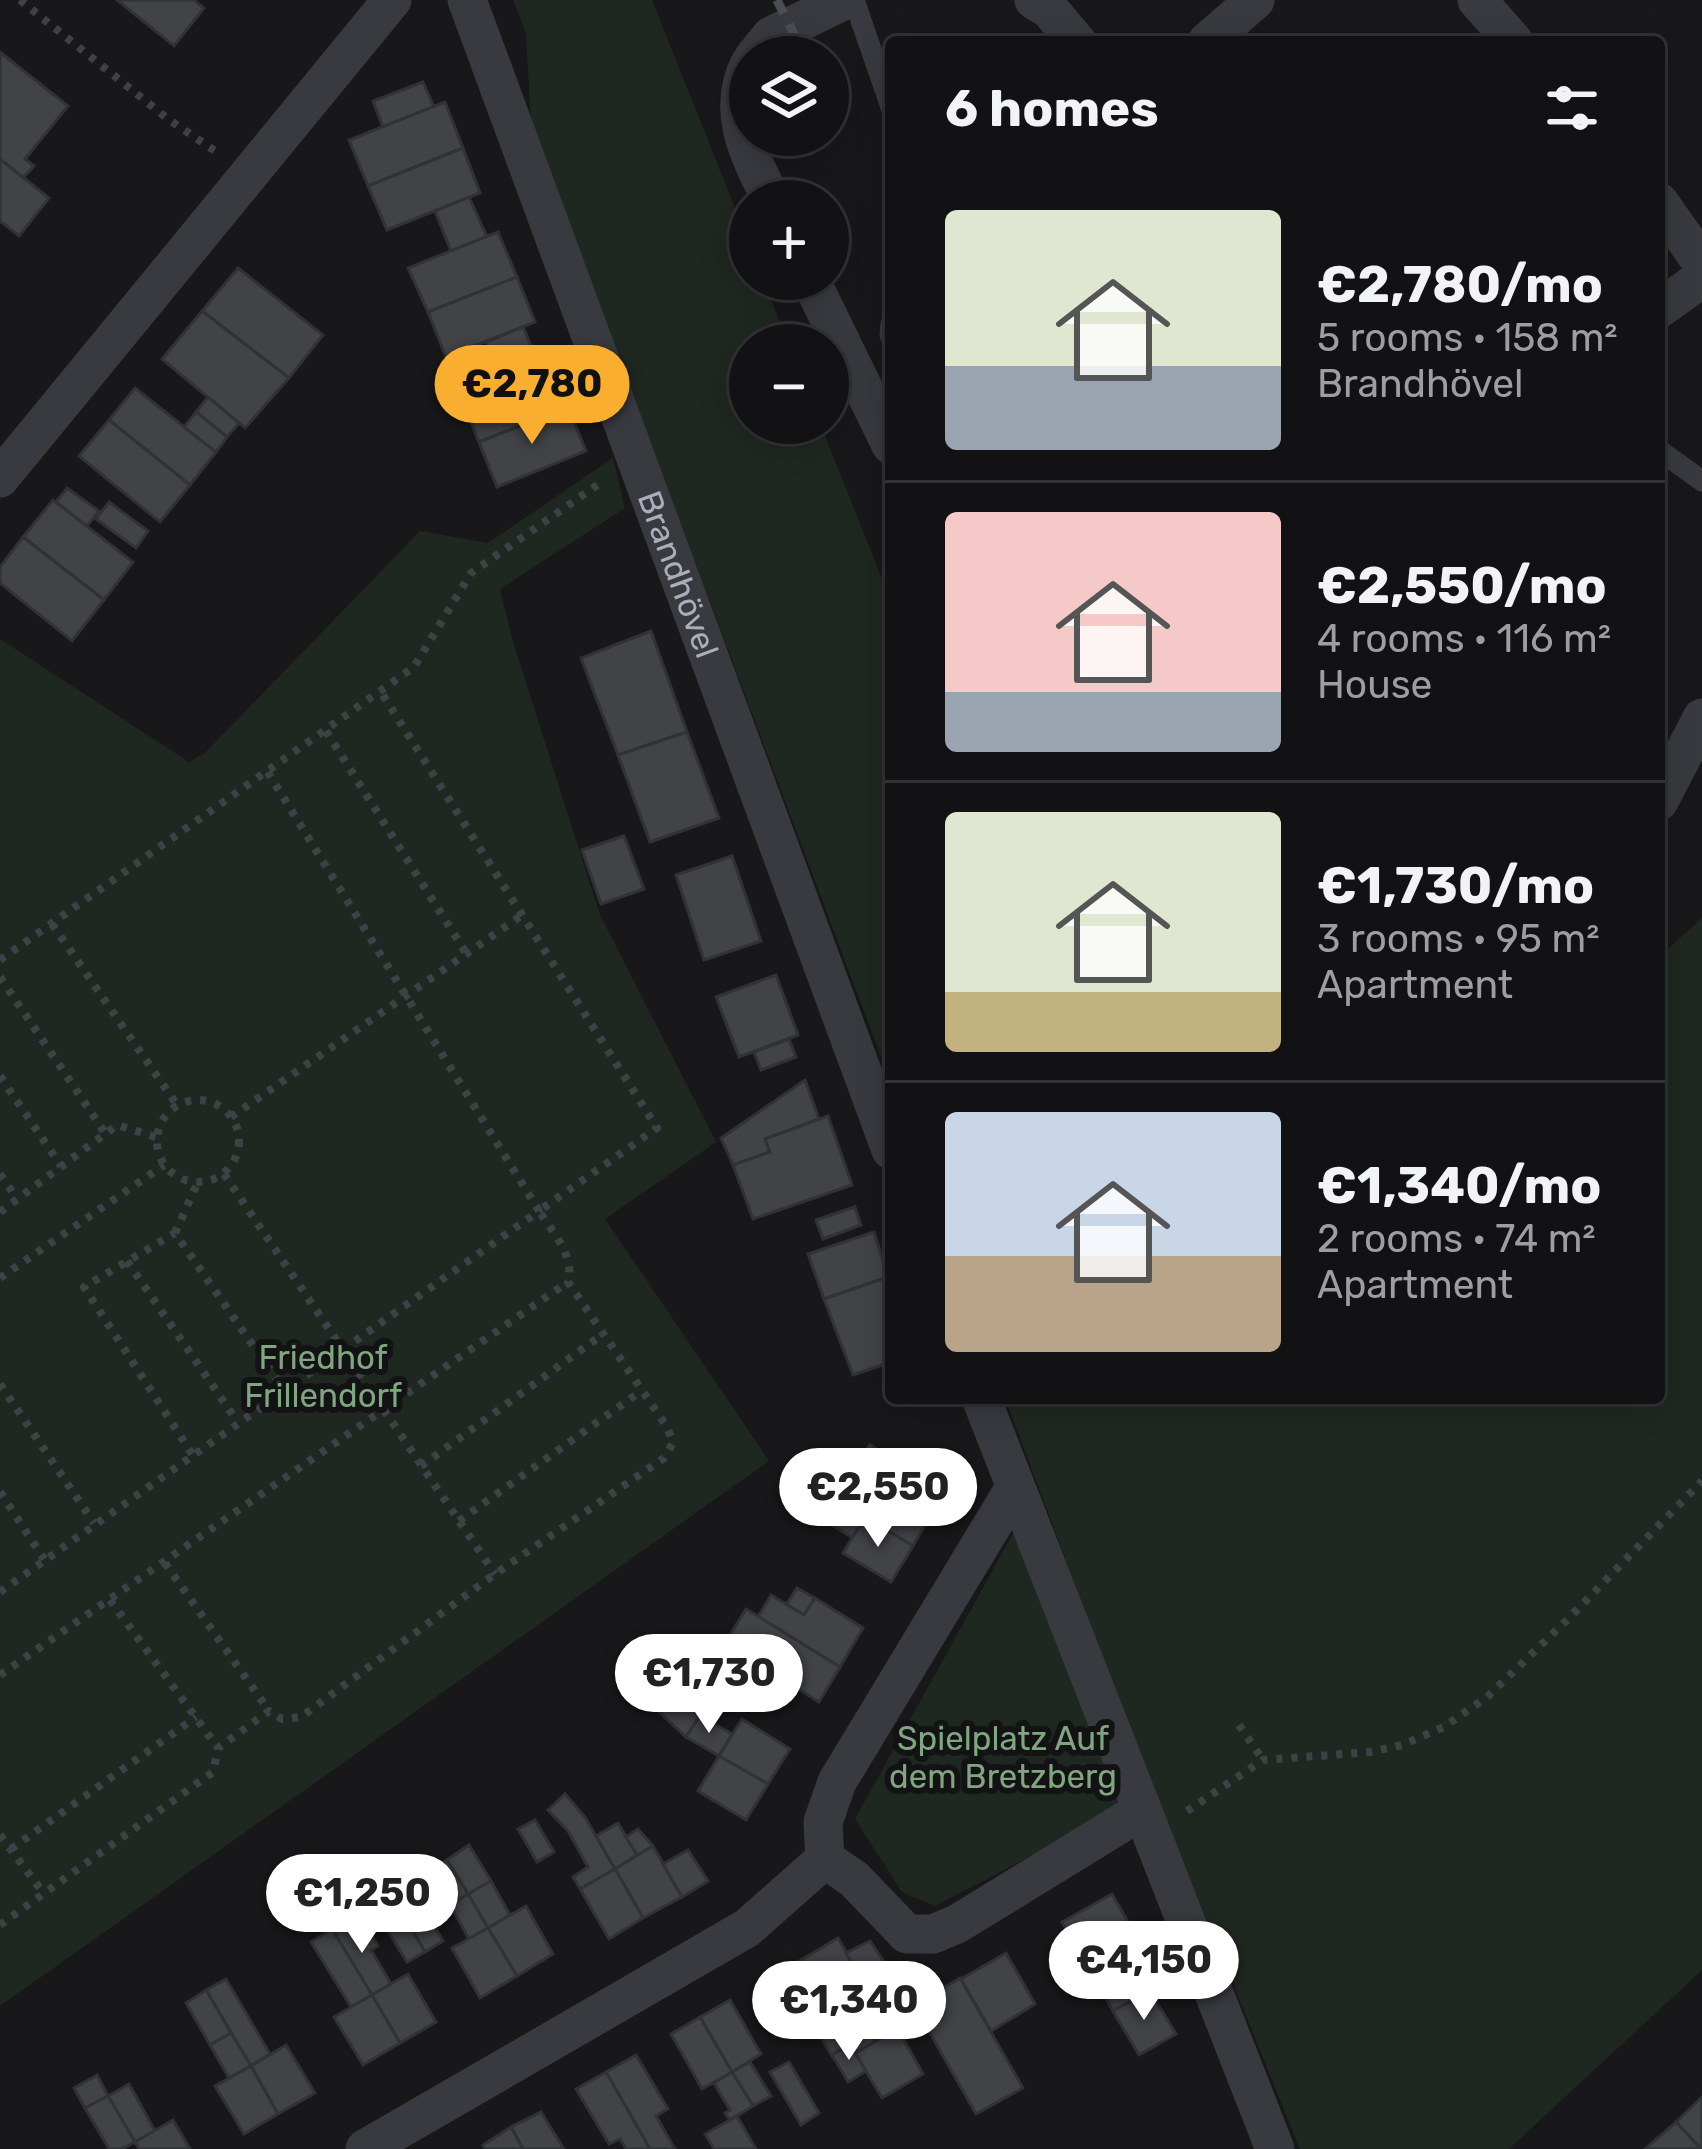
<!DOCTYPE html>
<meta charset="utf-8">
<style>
:root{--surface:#121214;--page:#1f2022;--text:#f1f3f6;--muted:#9c9ea0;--line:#313234;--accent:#faae2f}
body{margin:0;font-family:Rubik,sans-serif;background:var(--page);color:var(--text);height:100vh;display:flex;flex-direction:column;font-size:45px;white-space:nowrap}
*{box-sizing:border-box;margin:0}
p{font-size:39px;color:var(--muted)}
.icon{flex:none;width:66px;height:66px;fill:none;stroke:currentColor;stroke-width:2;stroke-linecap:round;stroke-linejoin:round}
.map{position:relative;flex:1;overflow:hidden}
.sheet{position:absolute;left:885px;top:36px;width:780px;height:1368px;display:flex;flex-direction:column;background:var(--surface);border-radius:12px;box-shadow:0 6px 30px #0003,0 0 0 3px var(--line)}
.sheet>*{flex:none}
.tools{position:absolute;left:729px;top:36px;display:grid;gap:24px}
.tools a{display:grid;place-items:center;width:120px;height:120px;border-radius:50%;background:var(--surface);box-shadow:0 6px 30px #0003,0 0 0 3px var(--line);font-size:60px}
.price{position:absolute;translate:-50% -102px;padding:0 27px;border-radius:42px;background:#fff;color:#222;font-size:39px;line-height:78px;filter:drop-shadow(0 3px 6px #0008)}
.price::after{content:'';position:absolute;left:50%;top:72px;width:36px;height:27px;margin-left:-18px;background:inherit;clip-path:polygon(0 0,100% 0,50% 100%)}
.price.on{background:var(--accent);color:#111}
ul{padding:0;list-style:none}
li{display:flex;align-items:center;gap:36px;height:300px;padding:0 60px}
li+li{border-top:3px solid var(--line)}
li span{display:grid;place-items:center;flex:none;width:336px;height:240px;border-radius:12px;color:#555}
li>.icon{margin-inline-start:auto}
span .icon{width:144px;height:144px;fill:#fffc;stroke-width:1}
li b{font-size:51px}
h2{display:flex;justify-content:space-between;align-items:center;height:144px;padding:0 60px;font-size:51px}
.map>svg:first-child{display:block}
.green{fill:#1f2820}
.building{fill:#424347;stroke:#313236;stroke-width:3}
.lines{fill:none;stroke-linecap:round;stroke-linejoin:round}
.path{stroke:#3e4146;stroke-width:8;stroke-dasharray:6 9;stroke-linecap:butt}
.service{stroke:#383a3f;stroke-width:21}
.minor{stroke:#383a3f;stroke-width:39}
.rail{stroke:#4b4e54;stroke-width:9;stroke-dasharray:15 12;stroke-linecap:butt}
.labels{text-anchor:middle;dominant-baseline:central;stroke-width:12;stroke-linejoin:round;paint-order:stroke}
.street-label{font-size:33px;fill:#a9afba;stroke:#131315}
.park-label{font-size:33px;fill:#80a680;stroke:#131315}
</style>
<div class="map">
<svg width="1702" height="2149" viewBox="0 0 1702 2149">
<rect width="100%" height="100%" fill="#18181a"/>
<g class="green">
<polygon points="513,0 652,0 750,246 750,279 763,279 789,345 750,345 750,423 820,423 891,601 891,1083 531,125 526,33"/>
<polygon points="613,458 625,508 500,589 513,642 600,915 716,1142 605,1219 769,1461 0,2006 0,639 189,762 205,753 420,531 488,543"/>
<polygon points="1702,918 1702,1970 1509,2149 1300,2149 1127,1723 1005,1398 1659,1398 1659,957"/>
<polygon points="1020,1521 1130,1804 935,1906 902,1892 855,1819"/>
</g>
<g class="building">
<polygon points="117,0 194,0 204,8 174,46"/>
<polygon points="0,52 68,106 25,159 34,166 23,178 0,159"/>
<polygon points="423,82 434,107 383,127 373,101"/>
<polygon points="445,102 463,148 368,186 349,140"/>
<polygon points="463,148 480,193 387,230 368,186"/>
<polygon points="0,159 49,198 19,236 0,221"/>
<polygon points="469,197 487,237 451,251 435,211"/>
<polygon points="498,232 517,277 428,312 408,268"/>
<polygon points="238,268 323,335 289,378 202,311"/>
<polygon points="517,277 535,322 446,357 428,312"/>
<polygon points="202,311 289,378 245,428 162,359"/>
<polygon points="523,327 539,365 501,379 486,342"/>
<polygon points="549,361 568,407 479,442 460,395"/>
<polygon points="135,388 216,452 190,485 109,420"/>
<polygon points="208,397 239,423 227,437 196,412"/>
<polygon points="568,407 586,451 497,487 479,442"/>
<polygon points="196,412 227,437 216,452 184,427"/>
<polygon points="109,420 190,485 160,522 79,456"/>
<polygon points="67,488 99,511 87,526 56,502"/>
<polygon points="53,500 133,562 104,600 23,537"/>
<polygon points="109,502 148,531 136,548 96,519"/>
<polygon points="23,537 104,600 72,641 0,583 0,567"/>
<polygon points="651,631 687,732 618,755 581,658"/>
<polygon points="687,732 719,818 650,842 618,755"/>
<polygon points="624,836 644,889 601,904 582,850"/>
<polygon points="732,856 761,941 704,960 676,875"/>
<polygon points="776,975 798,1035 739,1057 716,997"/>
<polygon points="789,1039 796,1057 761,1070 754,1052"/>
<polygon points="805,1080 819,1119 765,1139 770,1152 733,1165 721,1138"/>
<polygon points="828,1116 852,1185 753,1219 733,1165 770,1152 765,1139"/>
<polygon points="855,1207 861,1225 823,1239 816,1220"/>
<polygon points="874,1232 888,1277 824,1299 808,1254"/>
<polygon points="888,1277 891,1362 853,1375 824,1299"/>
<polygon points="870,1445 898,1462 865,1517 816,1488 831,1465 847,1474"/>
<polygon points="887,1481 903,1491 908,1482 926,1493 921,1501 934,1510 913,1546 865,1517"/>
<polygon points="816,1488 865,1517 853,1538 804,1508"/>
<polygon points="865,1517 913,1546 891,1582 843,1553"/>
<polygon points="797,1588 815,1598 804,1615 786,1605"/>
<polygon points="771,1595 804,1615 815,1598 863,1628 840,1667 758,1617"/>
<polygon points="746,1609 840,1667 819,1702 725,1643"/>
<polygon points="660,1669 706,1709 686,1737 640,1694"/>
<polygon points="700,1715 732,1734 719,1756 686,1737"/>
<polygon points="742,1719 790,1749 768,1784 719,1756"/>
<polygon points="719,1756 768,1784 746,1820 698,1791"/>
<polygon points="565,1794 585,1817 615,1869 580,1889 573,1877 588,1867 568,1831 548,1810"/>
<polygon points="535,1820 554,1852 537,1862 518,1829"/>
<polygon points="618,1823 637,1855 615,1869 596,1836"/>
<polygon points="638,1829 653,1846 637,1855 626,1837"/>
<polygon points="469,1845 491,1881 468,1894 447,1860"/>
<polygon points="653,1846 682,1897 643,1918 615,1869"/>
<polygon points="688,1850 708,1881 682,1897 663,1864"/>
<polygon points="447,1860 468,1894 450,1905 429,1872"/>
<polygon points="615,1869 643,1918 609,1939 580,1889"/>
<polygon points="491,1881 510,1915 488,1928 468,1894"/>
<polygon points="468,1894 488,1928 469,1939 450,1905"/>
<polygon points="1112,1894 1138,1939 1088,1967 1062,1922"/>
<polygon points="422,1905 443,1941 425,1952 404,1916"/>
<polygon points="526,1906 553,1954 517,1976 488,1928"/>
<polygon points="404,1916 425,1952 407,1962 386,1928"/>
<polygon points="351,1918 365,1941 372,1936 378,1946 371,1950 391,1984 372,1995 332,1929"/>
<polygon points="488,1928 517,1976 480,1998 452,1948"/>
<polygon points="332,1929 372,1995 351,2007 311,1942"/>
<polygon points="838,1938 866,1987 829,2009 801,1960"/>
<polygon points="1138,1939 1163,1984 1113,2011 1088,1967"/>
<polygon points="870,1941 889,1969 890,2008 874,2013 866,1987 846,1953"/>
<polygon points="1006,1953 1035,2004 991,2031 961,1979"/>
<polygon points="801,1960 850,2044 832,2056 810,2019 793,2030 764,1981"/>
<polygon points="408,1974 436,2022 400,2043 372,1995"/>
<polygon points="960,1978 1023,2088 976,2114 914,2005"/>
<polygon points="226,1979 270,2054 251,2066 206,1990"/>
<polygon points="206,1990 231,2033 210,2045 186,2003"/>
<polygon points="1150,1991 1176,2034 1139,2055 1113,2011"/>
<polygon points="372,1995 400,2043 363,2065 334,2017"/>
<polygon points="848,1997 875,2043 855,2053 829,2009"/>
<polygon points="730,2000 761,2054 732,2072 700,2017"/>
<polygon points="700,2017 732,2072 702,2089 671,2034"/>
<polygon points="898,2029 923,2074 882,2098 855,2053"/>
<polygon points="231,2033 251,2066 229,2078 210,2045"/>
<polygon points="850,2044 866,2071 848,2082 832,2055"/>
<polygon points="286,2045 315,2093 278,2114 251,2066"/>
<polygon points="636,2055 668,2109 656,2116 675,2149 650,2149 606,2072"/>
<polygon points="750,2062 771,2096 753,2106 732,2072"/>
<polygon points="789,2062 819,2113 801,2125 770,2072"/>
<polygon points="251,2066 278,2114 244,2134 215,2086"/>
<polygon points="606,2072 650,2149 626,2149 620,2139 609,2144 576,2089"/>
<polygon points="732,2072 753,2106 730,2120 725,2113 730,2110 714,2083"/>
<polygon points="97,2075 108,2096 85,2108 74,2088"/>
<polygon points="129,2084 155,2131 135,2142 108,2096"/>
<polygon points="108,2096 135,2142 122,2149 109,2149 85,2108"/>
<polygon points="1702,2097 1702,2149 1701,2149 1676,2122"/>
<polygon points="541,2112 564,2149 523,2149 511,2127"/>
<polygon points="737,2116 756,2149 714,2149 705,2134"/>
<polygon points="173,2120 190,2149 139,2149 135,2142"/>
<polygon points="1676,2122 1701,2149 1645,2149"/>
<polygon points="511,2127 523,2149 485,2149 483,2145"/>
</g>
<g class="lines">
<g class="path">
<polyline points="20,0 168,119 218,153"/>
<polyline points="326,731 466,953"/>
<polyline points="52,924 177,1105"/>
<polyline points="0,960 414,667 471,573 603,481"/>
<polyline points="0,977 105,1133"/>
<polyline points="0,1076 61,1166"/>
<circle cx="198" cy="1141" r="41"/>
<polyline points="231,1117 521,916"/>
<polyline points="0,1174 17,1199"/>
<polyline points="224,1174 495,1574"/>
<polyline points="0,1212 117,1125 156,1137"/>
<polyline points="175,1233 198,1182"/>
<polyline points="127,1261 237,1421"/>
<polyline points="0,1278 164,1165"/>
<polyline points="0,1384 94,1523"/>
<polyline points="192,1454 84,1287 175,1233 283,1389"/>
<polyline points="421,1466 603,1334"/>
<polyline points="0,1492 44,1559"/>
<polyline points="459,1521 641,1391"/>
<polyline points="165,1563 269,1711"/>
<polyline points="0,1592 539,1211 267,771"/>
<polyline points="110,1600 218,1748"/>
<polyline points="0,1675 568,1282"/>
<polyline points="1239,1725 1263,1760"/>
<polyline points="1187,1811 1263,1760 1370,1752 1402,1745 1444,1727 1487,1697 1570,1617 1702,1481"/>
<polyline points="0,1835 45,1895"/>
<polyline points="11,1849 196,1717"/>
<path d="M 0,1925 L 213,1772 L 218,1748 L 269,1711 L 282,1719 L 301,1717 L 495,1574 L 664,1458 L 673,1443 L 667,1427 L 568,1282 C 575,1256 553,1233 539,1211 L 657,1128 L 381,692"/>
</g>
<g class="service">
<polyline points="854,0 891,107"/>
<polyline points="890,335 891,324"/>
<polyline points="1659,450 1702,481"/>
</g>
<g class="minor">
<path id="s1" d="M 467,0 L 891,1150"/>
<polyline points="1034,0 1049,9 1077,42"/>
<polyline points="1477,0 1514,42"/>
<polyline points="1207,42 1255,0"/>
<polyline points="754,57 771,36 845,0"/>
<path d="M 750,63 C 725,112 750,156 772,201"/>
<polyline points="1659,202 1702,263"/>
<polyline points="810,279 891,445"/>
<polyline points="1659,309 1702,278"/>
<polyline points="0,478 392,0"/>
<polyline points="1659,801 1702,718"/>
<polyline points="981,1398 1275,2149"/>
<polyline points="825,1859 854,1879 907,1934 933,1934 957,1924 1141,1811"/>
<polyline points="365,2149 747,1928 825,1859 823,1822 837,1782 1014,1489"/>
</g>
<polyline class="rail" points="777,0 804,54"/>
</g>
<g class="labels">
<g class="street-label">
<text stroke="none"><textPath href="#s1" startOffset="612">Brandhövel</textPath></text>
</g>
<g class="park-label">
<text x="323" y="1357">Friedhof<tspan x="323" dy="38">Frillendorf</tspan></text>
<text x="1003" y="1738">Spielplatz Auf<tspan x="1003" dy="38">dem Bretzberg</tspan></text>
</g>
</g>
</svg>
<div class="tools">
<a><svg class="icon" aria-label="layers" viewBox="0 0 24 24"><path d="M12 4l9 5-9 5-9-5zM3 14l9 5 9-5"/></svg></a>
<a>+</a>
<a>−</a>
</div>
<b class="price on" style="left:532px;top:447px">€2,780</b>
<b class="price" style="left:878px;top:1550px">€2,550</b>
<b class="price" style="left:709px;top:1736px">€1,730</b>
<b class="price" style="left:362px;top:1956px">€1,250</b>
<b class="price" style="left:1144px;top:2023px">€4,150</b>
<b class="price" style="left:849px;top:2063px">€1,340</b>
<section class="sheet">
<h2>6 homes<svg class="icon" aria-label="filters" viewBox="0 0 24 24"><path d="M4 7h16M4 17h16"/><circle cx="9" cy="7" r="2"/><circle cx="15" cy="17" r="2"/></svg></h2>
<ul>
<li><span style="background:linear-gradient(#dfe7d0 65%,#9aa5b1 0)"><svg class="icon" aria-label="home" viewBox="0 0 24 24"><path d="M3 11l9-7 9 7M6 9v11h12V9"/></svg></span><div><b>€2,780/mo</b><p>5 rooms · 158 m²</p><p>Brandhövel</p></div></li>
<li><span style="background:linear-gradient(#f6c9c9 75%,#9aa5b1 0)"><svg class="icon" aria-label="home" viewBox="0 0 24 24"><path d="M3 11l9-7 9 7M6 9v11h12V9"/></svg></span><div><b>€2,550/mo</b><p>4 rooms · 116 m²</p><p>House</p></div></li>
<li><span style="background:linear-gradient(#dfe7d0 75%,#c2b280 0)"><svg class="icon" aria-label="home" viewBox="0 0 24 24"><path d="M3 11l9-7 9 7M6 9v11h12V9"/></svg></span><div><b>€1,730/mo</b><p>3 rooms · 95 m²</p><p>Apartment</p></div></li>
<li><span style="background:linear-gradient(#c9d6e8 60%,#b9a48a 0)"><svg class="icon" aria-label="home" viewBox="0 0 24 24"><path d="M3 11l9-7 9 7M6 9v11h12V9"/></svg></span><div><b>€1,340/mo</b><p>2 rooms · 74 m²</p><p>Apartment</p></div></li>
</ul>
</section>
</div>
